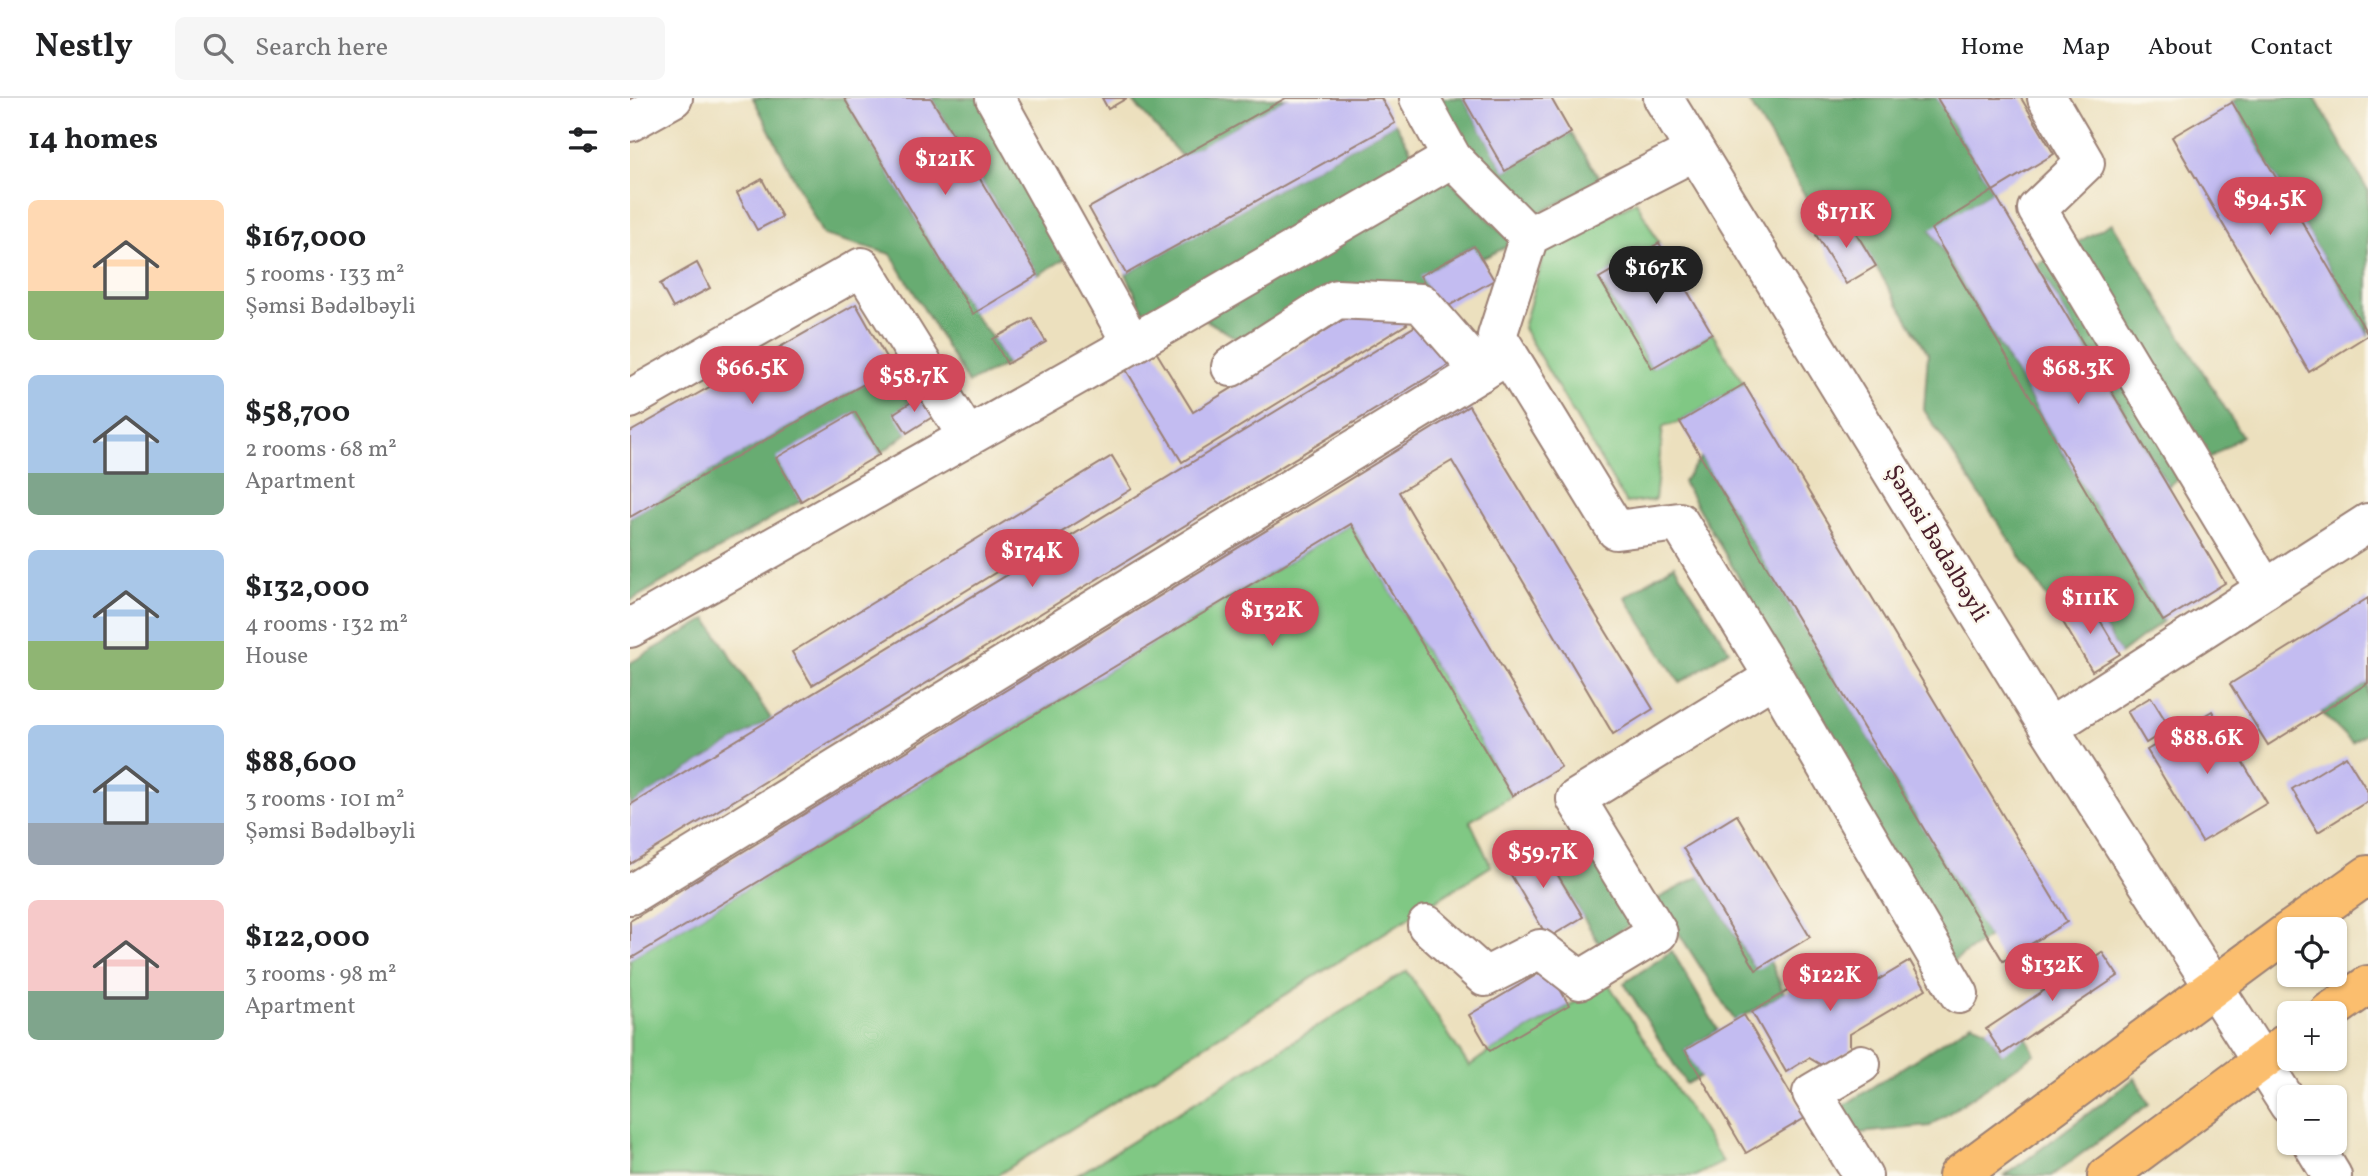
<!DOCTYPE html>
<meta charset="utf-8">
<style>
:root{--surface:#fff;--page:#f6f6f6;--text:#202124;--muted:#757577;--line:#e0e0e0;--accent:#d1495b}
body{margin:0;font-family:Vollkorn,serif;background:var(--page);color:var(--text);height:100vh;display:flex;flex-direction:column;font-size:26px;white-space:nowrap}
*{box-sizing:border-box;margin:0}
p{font-size:23px;color:var(--muted)}
.icon{flex:none;width:38px;height:38px;fill:none;stroke:currentColor;stroke-width:2;stroke-linecap:round;stroke-linejoin:round}
.map{position:relative;flex:1;overflow:hidden}
.side{display:flex;flex-direction:column;background:var(--surface);width:630px}
.side>*{flex:none}
.buttons{position:absolute;left:1647px;top:819px;display:grid;gap:14px}
.buttons a{display:grid;place-items:center;width:70px;height:70px;border-radius:10px;background:var(--surface);box-shadow:0 2px 5px #0004;font-size:35px}
.price{position:absolute;translate:-50% -60px;padding:0 16px;border-radius:24px;background:var(--accent);color:#fff;font-size:23px;line-height:46px;filter:drop-shadow(0 2px 4px #0008)}
.price::after{content:'';position:absolute;left:50%;top:42px;width:21px;height:16px;margin-left:-10px;background:inherit;clip-path:polygon(0 0,100% 0,50% 100%)}
.price.current{background:#222;color:#fff}
ul{padding:0;list-style:none}
li{display:flex;align-items:center;gap:21px;height:175px;padding:0 28px}
li span{display:grid;place-items:center;flex:none;width:196px;height:140px;border-radius:10px;color:#555}
li>.icon{margin-inline-start:auto}
span .icon{width:84px;height:84px;fill:#fffc;stroke-width:1}
li b{font-size:30px}
h2{display:flex;justify-content:space-between;align-items:center;height:84px;padding:0 28px;font-size:30px}
header{display:flex;align-items:center;gap:42px;box-sizing:border-box;height:98px;padding:0 35px;background:var(--surface);border-bottom:2px solid var(--line)}
header strong{font-size:33px}
nav{display:flex;gap:38px;margin-inline-start:auto;font-size:24px}
.search{width:490px;height:63px;background:var(--page);display:flex;align-items:center;gap:18px;box-sizing:border-box;padding:0 24px;border-radius:10px;color:var(--muted);font-size:26px}
main{display:flex;flex:1;min-height:0}
.map>svg:first-child{display:block}
.green{fill:#80c884;stroke:#657458;stroke-width:2}
.forest{fill:#68ac72;stroke:#59664e;stroke-width:2}
.building{fill:#c3bcf1}
.lines{fill:none;stroke-linecap:round;stroke-linejoin:round}
.minor-casing{stroke:#9b8074;stroke-width:42}
.major-casing{stroke:#9b8074;stroke-width:42}
.minor{stroke:#fff;stroke-width:38}
.major{stroke:#fbbe6e;stroke-width:38}
.labels{text-anchor:middle;dominant-baseline:central;stroke-width:5;stroke-linejoin:round;paint-order:stroke}
.street-label{font-size:24px;fill:#4a1f2b;stroke:#fbf7ec}
</style>
<header>
<strong>Nestly</strong>
<div class="search"><svg class="icon" aria-label="search" viewBox="0 0 24 24"><circle cx="10" cy="10" r="6"/><path d="M15 15l6 6"/></svg>Search here</div>
<nav><a>Home</a><a>Map</a><a>About</a><a>Contact</a></nav>
</header>
<main>
<section class="side">
<h2>14 homes<svg class="icon" aria-label="filters" viewBox="0 0 24 24"><path d="M4 7h16M4 17h16"/><circle cx="9" cy="7" r="2"/><circle cx="15" cy="17" r="2"/></svg></h2>
<ul>
<li><span style="background:linear-gradient(#ffd9b3 65%,#8fb573 0)"><svg class="icon" aria-label="home" viewBox="0 0 24 24"><path d="M3 11l9-7 9 7M6 9v11h12V9"/></svg></span><div><b>$167,000</b><p>5 rooms · 133 m²</p><p>Şəmsi Bədəlbəyli</p></div></li>
<li><span style="background:linear-gradient(#a9c7e8 70%,#7fa58c 0)"><svg class="icon" aria-label="home" viewBox="0 0 24 24"><path d="M3 11l9-7 9 7M6 9v11h12V9"/></svg></span><div><b>$58,700</b><p>2 rooms · 68 m²</p><p>Apartment</p></div></li>
<li><span style="background:linear-gradient(#a9c7e8 65%,#8fb573 0)"><svg class="icon" aria-label="home" viewBox="0 0 24 24"><path d="M3 11l9-7 9 7M6 9v11h12V9"/></svg></span><div><b>$132,000</b><p>4 rooms · 132 m²</p><p>House</p></div></li>
<li><span style="background:linear-gradient(#a9c7e8 70%,#9aa5b1 0)"><svg class="icon" aria-label="home" viewBox="0 0 24 24"><path d="M3 11l9-7 9 7M6 9v11h12V9"/></svg></span><div><b>$88,600</b><p>3 rooms · 101 m²</p><p>Şəmsi Bədəlbəyli</p></div></li>
<li><span style="background:linear-gradient(#f6c9c9 65%,#7fa58c 0)"><svg class="icon" aria-label="home" viewBox="0 0 24 24"><path d="M3 11l9-7 9 7M6 9v11h12V9"/></svg></span><div><b>$122,000</b><p>3 rooms · 98 m²</p><p>Apartment</p></div></li>
</ul>
</section>
<div class="map">
<svg width="1738" height="1078" viewBox="0 0 1738 1078">
<rect width="100%" height="100%" fill="#fbf7ec"/>
<filter id="ink" filterUnits="userSpaceOnUse"><feTurbulence type="fractalNoise" baseFrequency=".0143" numOctaves="2"/><feDisplacementMap in="SourceGraphic" scale="14" xChannelSelector="R" yChannelSelector="G"/><feConvolveMatrix kernelMatrix="1 2 1 2 8 2 1 2 1" color-interpolation-filters="sRGB"/></filter>
<filter id="wash" filterUnits="userSpaceOnUse"><feTurbulence type="fractalNoise" baseFrequency=".00686" numOctaves="4" result="noise"/><feDisplacementMap in="SourceGraphic" scale="28" xChannelSelector="R" yChannelSelector="G"/><feGaussianBlur stdDeviation="1.57" result="paint"/><feColorMatrix in="noise" values="0 0 0 0 0 0 0 0 0 0 0 0 0 0 0 0 0 1.4 0 .05"/><feComposite in="paint" operator="in"/></filter>
<g filter="url(#wash)">
<rect width="100%" height="100%" fill="#ece0be"/>
<g class="green">
<polygon points="1006,103 1029,145 969,181 1021,270 1082,235 1114,286 1050,324 1033,329 1025,402 996,405 893,230 915,153"/>
<polygon points="721,426 882,698 840,723 861,768 366,1078 0,1078 0,861"/>
<polygon points="777,873 839,968 860,953 978,885 1093,1064 1065,1078 446,1078"/>
</g>
<g class="forest">
<polygon points="123,0 214,0 343,216 363,241 377,266 338,285 261,156 193,137"/>
<polygon points="301,0 347,0 438,159 408,177"/>
<polygon points="500,0 656,0 552,59"/>
<polygon points="802,0 833,0 875,73 941,35 971,83 900,120 834,58"/>
<polygon points="1117,0 1307,0 1363,93 1301,132 1533,523 1490,556 1458,502 1430,519 1294,312 1298,255 1216,119 1195,131"/>
<polygon points="1609,0 1685,0 1738,93 1738,237 1602,4"/>
<polygon points="765,25 788,65 517,221 496,176"/>
<polygon points="817,79 883,146 851,161 843,148 791,178 797,190 613,244 574,221"/>
<polygon points="1482,125 1612,338 1538,388 1407,167"/>
<polygon points="262,270 279,305 265,315 277,335 250,356 225,314 147,360 171,403 0,503 0,419"/>
<polygon points="1071,359 1359,839 1322,864 1213,681 1219,668 1053,384"/>
<polygon points="1044,467 1099,552 1050,585 995,499"/>
<polygon points="77,521 141,621 0,707 0,565"/>
<polygon points="1738,585 1738,634 1722,645 1691,614"/>
<polygon points="908,744 954,747 1002,825 970,847"/>
<polygon points="1070,778 1125,871 1140,863 1154,895 1105,923 1027,801"/>
<polygon points="1042,853 1088,932 1055,952 1071,978 1056,986 994,885"/>
<polygon points="1342,925 1356,931 1371,955 1396,939 1405,956 1300,1028 1220,1036 1205,1013"/>
<polygon points="1505,980 1519,1006 1421,1078 1375,1078"/>
</g>
<g id="blocks">
<g class="building">
<polygon points="214,0 301,0 408,177 343,216"/>
<polygon points="472,0 497,0 478,11"/>
<polygon points="656,0 751,0 765,25 496,176 459,110"/>
<polygon points="833,0 921,0 941,35 875,73"/>
<polygon points="1307,0 1391,0 1424,56 1363,93"/>
<polygon points="1602,4 1738,237 1679,274 1542,39"/>
<polygon points="132,81 152,119 127,132 107,95"/>
<polygon points="1363,93 1595,485 1533,523 1301,131"/>
<polygon points="1216,118 1246,168 1216,186 1186,137"/>
<polygon points="1029,145 1082,235 1022,270 969,180"/>
<polygon points="844,148 864,182 810,213 790,178"/>
<polygon points="67,165 80,190 43,210 30,186"/>
<polygon points="226,206 262,270 0,419 0,334"/>
<polygon points="724,215 772,215 777,226 552,364 495,270 525,252 563,314"/>
<polygon points="402,220 416,244 377,266 363,241"/>
<polygon points="792,224 818,267 0,766 0,707"/>
<polygon points="1114,286 1437,824 1373,863 1050,324"/>
<polygon points="291,298 304,318 277,335 264,315"/>
<polygon points="839,308 1023,611 983,636 822,363 769,394 931,669 882,698 721,426 0,861 0,823"/>
<polygon points="225,314 250,356 171,403 146,360"/>
<polygon points="482,358 502,391 182,587 162,554"/>
<polygon points="1738,500 1738,585 1638,647 1600,586"/>
<polygon points="1458,502 1490,556 1462,573 1430,519"/>
<polygon points="1521,599 1540,630 1516,645 1497,613"/>
<polygon points="1582,613 1637,705 1572,744 1517,652"/>
<polygon points="1716,658 1738,694 1738,703 1688,734 1662,691"/>
<polygon points="1107,717 1180,839 1126,872 1053,750"/>
<polygon points="908,744 953,819 918,840 874,765"/>
<polygon points="1472,854 1488,878 1372,956 1356,931"/>
<polygon points="1209,862 1228,894 1280,863 1296,891 1220,936 1220,953 1193,968 1179,960 1156,974 1122,914"/>
<polygon points="918,870 939,907 860,953 839,917"/>
<polygon points="1114,917 1175,1020 1116,1055 1055,952"/>
</g>
</g>
</g>
<g filter="url(#ink)">
<use href="#blocks" fill-opacity="0" stroke="#9b8074" stroke-width="2"/>
<g class="lines">
<g class="minor-casing">
<g id="minor">
<polyline points="365,0 502,246"/>
<polyline points="789,0 822,60 899,138"/>
<polyline points="1033,0 1419,630 1659,1007"/>
<polyline points="1417,0 1455,65 1407,111 1635,491"/>
<polyline points="0,24 43,0"/>
<polyline points="1065,53 899,138 867,238 986,432 1049,424 1144,579 1329,896"/>
<polyline points="601,269 707,201 791,205 851,274"/>
<polyline points="0,301 232,169 337,338"/>
<polyline points="0,530 502,246 822,60"/>
<polyline points="1419,630 1738,425"/>
<polyline points="0,797 878,257"/>
<polyline points="797,827 855,879 910,851 950,882 1028,835 946,701 1144,579"/>
<polyline points="1231,966 1182,995 1233,1078"/>
<polyline points="1682,1045 1702,1078"/>
</g>
</g>
<g class="major-casing">
<g id="major">
<polyline points="1662,831 1738,777"/>
<polyline points="1698,915 1738,887"/>
<polyline points="1328,1078 1659,833"/>
<polyline points="1477,1078 1659,943"/>
</g>
</g>
<use href="#minor" class="minor"/>
<use href="#major" class="major"/>
</g>
</g>
<g class="labels">
<g class="street-label">
<text transform="translate(1306 446) rotate(59)">Şəmsi Bədəlbəyli</text>
</g>
</g>
</svg>
<div class="buttons">
<a><svg class="icon" aria-label="locate" viewBox="0 0 24 24"><circle cx="12" cy="12" r="6"/><path d="M12 2v4M12 18v4M2 12h4M18 12h4"/></svg></a>
<a>+</a>
<a>−</a>
</div>
<b class="price" style="left:315px;top:99px">$121K</b>
<b class="price" style="left:1640px;top:139px">$94.5K</b>
<b class="price" style="left:1216px;top:152px">$171K</b>
<b class="price current" style="left:1026px;top:208px">$167K</b>
<b class="price" style="left:122px;top:308px">$66.5K</b>
<b class="price" style="left:1448px;top:308px">$68.3K</b>
<b class="price" style="left:284px;top:316px">$58.7K</b>
<b class="price" style="left:402px;top:491px">$174K</b>
<b class="price" style="left:1460px;top:538px">$111K</b>
<b class="price" style="left:642px;top:550px">$132K</b>
<b class="price" style="left:1577px;top:678px">$88.6K</b>
<b class="price" style="left:913px;top:792px">$59.7K</b>
<b class="price" style="left:1422px;top:905px">$132K</b>
<b class="price" style="left:1200px;top:915px">$122K</b>
</div>
</main>
